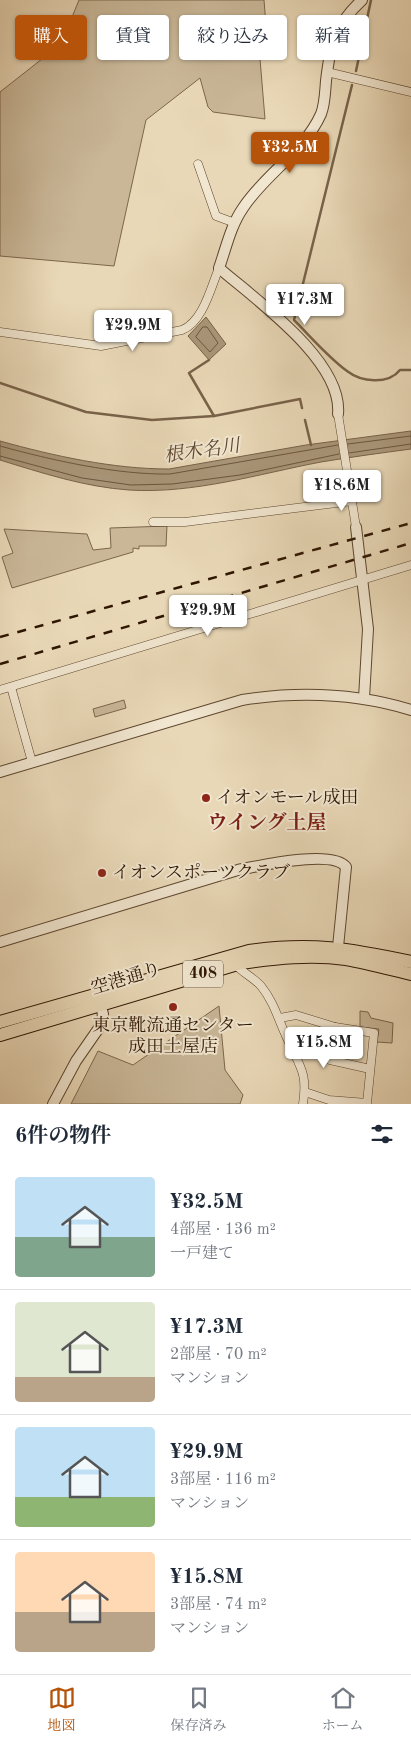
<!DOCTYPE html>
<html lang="ja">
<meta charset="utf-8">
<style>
:root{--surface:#fff;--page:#f6f6f7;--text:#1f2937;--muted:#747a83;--line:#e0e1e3;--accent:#b45309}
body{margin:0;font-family:"Old Standard TT","Noto Serif JP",serif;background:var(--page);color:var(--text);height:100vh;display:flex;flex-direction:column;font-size:19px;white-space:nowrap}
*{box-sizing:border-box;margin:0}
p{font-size:16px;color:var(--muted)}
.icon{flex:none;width:28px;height:28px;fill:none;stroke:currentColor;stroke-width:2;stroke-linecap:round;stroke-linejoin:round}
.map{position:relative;height:1104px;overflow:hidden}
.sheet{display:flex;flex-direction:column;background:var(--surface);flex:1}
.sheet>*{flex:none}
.top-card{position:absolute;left:15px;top:15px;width:381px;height:45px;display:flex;gap:10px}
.price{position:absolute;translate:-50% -42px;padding:0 11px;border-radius:5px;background:#fff;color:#222;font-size:16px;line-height:32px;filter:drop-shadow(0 1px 2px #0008)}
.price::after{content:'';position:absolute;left:50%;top:30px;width:15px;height:11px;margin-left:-8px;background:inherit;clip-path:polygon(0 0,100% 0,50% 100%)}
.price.current{background:var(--accent);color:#fff}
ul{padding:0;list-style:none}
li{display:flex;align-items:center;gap:15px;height:125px;padding:0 15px}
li+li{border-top:1px solid var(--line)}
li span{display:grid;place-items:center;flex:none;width:140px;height:100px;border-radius:5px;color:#555}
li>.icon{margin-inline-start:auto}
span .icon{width:60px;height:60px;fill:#fffc;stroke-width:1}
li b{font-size:21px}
h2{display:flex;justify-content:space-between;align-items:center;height:60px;padding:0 15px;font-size:21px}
.pill{padding:0 18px;border-radius:5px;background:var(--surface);box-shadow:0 1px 4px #0004;font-size:18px;line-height:45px}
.pill.current{background:var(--accent);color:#fff}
.tabs{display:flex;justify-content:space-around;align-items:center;height:70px;border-top:1px solid var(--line);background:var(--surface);font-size:14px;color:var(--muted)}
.tabs a{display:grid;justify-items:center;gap:2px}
.tabs .current{color:var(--accent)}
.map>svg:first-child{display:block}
.green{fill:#c9b798;stroke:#7c664c}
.water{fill:#a99679;stroke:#786249}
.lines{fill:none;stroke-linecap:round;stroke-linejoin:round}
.shore{stroke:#6c563d;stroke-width:1}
.stream{stroke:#786249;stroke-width:2.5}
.minor-casing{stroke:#5d462e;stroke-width:9}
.tertiary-casing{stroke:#5d462e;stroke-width:12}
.trunk-casing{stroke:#2e1501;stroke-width:14}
.minor{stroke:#f1e6d0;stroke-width:8}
.tertiary{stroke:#f1e6d0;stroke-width:10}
.trunk{stroke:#e9d8b7;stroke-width:12}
.rail{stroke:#2e1501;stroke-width:2.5;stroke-dasharray:9 9;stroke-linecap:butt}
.poi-dot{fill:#8f2418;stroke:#f1e6d0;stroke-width:2}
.labels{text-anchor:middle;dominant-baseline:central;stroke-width:4;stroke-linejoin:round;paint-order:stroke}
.shield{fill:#f1e6d0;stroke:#68543f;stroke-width:1}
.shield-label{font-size:16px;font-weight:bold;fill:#2e1501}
.poi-label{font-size:18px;fill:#2e1501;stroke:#f1e6d0;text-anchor:start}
.street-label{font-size:18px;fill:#2e1501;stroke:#f1e6d0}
.water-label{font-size:19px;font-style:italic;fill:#5f4931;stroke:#f1e6d0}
.quarter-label{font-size:20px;font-weight:bold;fill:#7a1f14;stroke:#f1e6d0}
</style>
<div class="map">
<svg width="411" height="1104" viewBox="0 0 411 1104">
<rect width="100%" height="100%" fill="#e9d8b7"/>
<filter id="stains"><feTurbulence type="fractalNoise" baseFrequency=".004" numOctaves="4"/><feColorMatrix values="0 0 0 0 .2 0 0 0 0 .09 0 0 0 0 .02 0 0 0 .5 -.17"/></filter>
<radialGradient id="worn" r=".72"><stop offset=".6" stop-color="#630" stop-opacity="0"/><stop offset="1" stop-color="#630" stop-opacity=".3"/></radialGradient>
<g class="green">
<polygon points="79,0 264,0 267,38 248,36 245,57 260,59 265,119 213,112 208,107 200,78 146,120 114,266 0,256 0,92 61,44"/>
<polygon points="167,526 166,546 139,546 139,549 133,548 133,552 12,588 2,557 13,553 4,529 87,534 93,550 111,548 110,528"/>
<polygon points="124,700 126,708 95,717 93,709"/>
<polygon points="219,1006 225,1070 243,1095 240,1104 71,1104 98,1051 133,1065"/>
<polygon points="360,1011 368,1012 371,1018 393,1023 392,1043 377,1042 379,1029 360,1027"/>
</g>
<g class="water">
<polygon points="206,317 226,344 209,360 188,336"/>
<path d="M 411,431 L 411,449 C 381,453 351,457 321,462 C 258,474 194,494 129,490 C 85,487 42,473 0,460 L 0,441 C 54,456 113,469 169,469 L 306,445 Z"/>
</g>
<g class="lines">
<g class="shore">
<polygon points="203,327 207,327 218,343 210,352 196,337"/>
<polyline points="348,444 411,436"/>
<path d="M 0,446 C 51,460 117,475 170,474 L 338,445"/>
<polyline points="349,453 411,444"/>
<polyline points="0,456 82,478 131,485 172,484 240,475 339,454"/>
</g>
<g class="stream">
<polyline points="356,71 371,0"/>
<path d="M 352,85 L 294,320 C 311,337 328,357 347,371 C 361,382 388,385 400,370 L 411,370"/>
<polyline points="209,360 189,373 214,416 300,399 302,408"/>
<polyline points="0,383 86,412 152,420 214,416"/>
<polyline points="305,420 311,445"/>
</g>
<g class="minor-casing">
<g id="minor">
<polyline points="327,72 411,92"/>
<polyline points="198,164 216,216 235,223"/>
<path d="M 0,332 L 101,346 L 182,330 C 203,322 211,287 219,268"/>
<polyline points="338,414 356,527"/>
<polyline points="153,522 185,522 352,501"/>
<polyline points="11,687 32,762"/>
<polyline points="0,690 411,565"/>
<path d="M 234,963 C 241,972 253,977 261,986 C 274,1002 278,1019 287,1038 C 299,1066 308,1071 303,1104"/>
<polyline points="280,1018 296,1015 335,1027 374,1033 367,1103 329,1100 305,1092"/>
<polyline points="335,1027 330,1060 370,1069"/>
</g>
</g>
<g class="tertiary-casing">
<g id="tertiary">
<path d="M 338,414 C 343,361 256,300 219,268 C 226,248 231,225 243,208 C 265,174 304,152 321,114 C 325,104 325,92 326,81 C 330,45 335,25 362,0"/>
<polyline points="356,527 368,629 364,698"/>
<path d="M 0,772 L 242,700 C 300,691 355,693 411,710"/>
<path d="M 0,942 L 238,870 C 258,866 333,849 346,867 L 338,947"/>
<polyline points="53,1104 76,1061 101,1025 103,1014 99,1000"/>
</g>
</g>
<g class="trunk-casing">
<g id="trunk">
<path d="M 0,1022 L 249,951 C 311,942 350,949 411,962"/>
<path d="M 0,1035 L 241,963 C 276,958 311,954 346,959 C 368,963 390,969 411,974"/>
</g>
</g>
<use href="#minor" class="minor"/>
<use href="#tertiary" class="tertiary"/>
<use href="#trunk" class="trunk"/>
<g class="rail">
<polyline points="0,637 411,523"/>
<polyline points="0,664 411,543"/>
</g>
</g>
<g class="poi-dot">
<circle cx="206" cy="798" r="5"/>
<circle cx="102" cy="873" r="5"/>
<circle cx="173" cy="1007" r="5"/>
</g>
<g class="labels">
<rect class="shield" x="183" y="960.5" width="40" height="27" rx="4"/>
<g class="shield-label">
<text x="203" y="974">408</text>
</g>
<g class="poi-label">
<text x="216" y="798">イオンモール成田</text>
<text x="112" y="873">イオンスポーツクラブ</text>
<text x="173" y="1026" text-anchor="middle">東京靴流通センター<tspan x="173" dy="21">成田土屋店</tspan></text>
</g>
<g class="street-label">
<text transform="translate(126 979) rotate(-17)">空港通り</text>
</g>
<g class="water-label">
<text transform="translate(202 452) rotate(-8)">根木名川</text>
</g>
<g class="quarter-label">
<text x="267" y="824">ウイング土屋</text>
</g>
</g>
<rect width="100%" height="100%" filter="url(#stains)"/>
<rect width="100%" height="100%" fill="url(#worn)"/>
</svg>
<b class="price current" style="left:290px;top:174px">¥32.5M</b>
<b class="price" style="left:305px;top:326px">¥17.3M</b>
<b class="price" style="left:133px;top:352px">¥29.9M</b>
<b class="price" style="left:342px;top:512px">¥18.6M</b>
<b class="price" style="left:208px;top:637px">¥29.9M</b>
<b class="price" style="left:324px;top:1069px">¥15.8M</b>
<div class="top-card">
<a class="pill current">購入</a>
<a class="pill">賃貸</a>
<a class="pill">絞り込み</a>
<a class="pill">新着</a>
</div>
</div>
<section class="sheet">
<h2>6件の物件<svg class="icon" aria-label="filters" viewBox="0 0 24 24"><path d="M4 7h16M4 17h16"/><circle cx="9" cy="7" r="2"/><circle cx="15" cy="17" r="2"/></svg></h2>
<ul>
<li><span style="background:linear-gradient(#bfe0f5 60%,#7fa58c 0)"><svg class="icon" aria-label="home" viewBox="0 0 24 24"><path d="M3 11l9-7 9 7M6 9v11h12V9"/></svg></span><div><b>¥32.5M</b><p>4部屋 · 136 m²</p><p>一戸建て</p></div></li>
<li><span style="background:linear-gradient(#dfe7d0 75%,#b9a48a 0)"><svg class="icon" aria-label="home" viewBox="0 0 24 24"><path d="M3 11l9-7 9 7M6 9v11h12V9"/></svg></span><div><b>¥17.3M</b><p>2部屋 · 70 m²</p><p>マンション</p></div></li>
<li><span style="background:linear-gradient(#bfe0f5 70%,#8fb573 0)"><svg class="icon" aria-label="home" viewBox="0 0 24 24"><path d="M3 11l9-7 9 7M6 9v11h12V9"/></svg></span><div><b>¥29.9M</b><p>3部屋 · 116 m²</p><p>マンション</p></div></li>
<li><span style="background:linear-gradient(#ffd9b3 60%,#b9a48a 0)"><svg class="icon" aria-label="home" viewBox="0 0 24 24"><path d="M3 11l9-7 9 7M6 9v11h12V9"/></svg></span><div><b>¥15.8M</b><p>3部屋 · 74 m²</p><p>マンション</p></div></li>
</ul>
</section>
<nav class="tabs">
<a class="current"><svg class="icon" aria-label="map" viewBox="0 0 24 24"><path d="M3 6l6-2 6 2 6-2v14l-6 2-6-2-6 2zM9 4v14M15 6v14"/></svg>地図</a>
<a><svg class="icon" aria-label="saved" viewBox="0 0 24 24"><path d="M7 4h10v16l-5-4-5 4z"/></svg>保存済み</a>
<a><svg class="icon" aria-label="home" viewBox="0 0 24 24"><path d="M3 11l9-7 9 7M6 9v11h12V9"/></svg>ホーム</a>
</nav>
